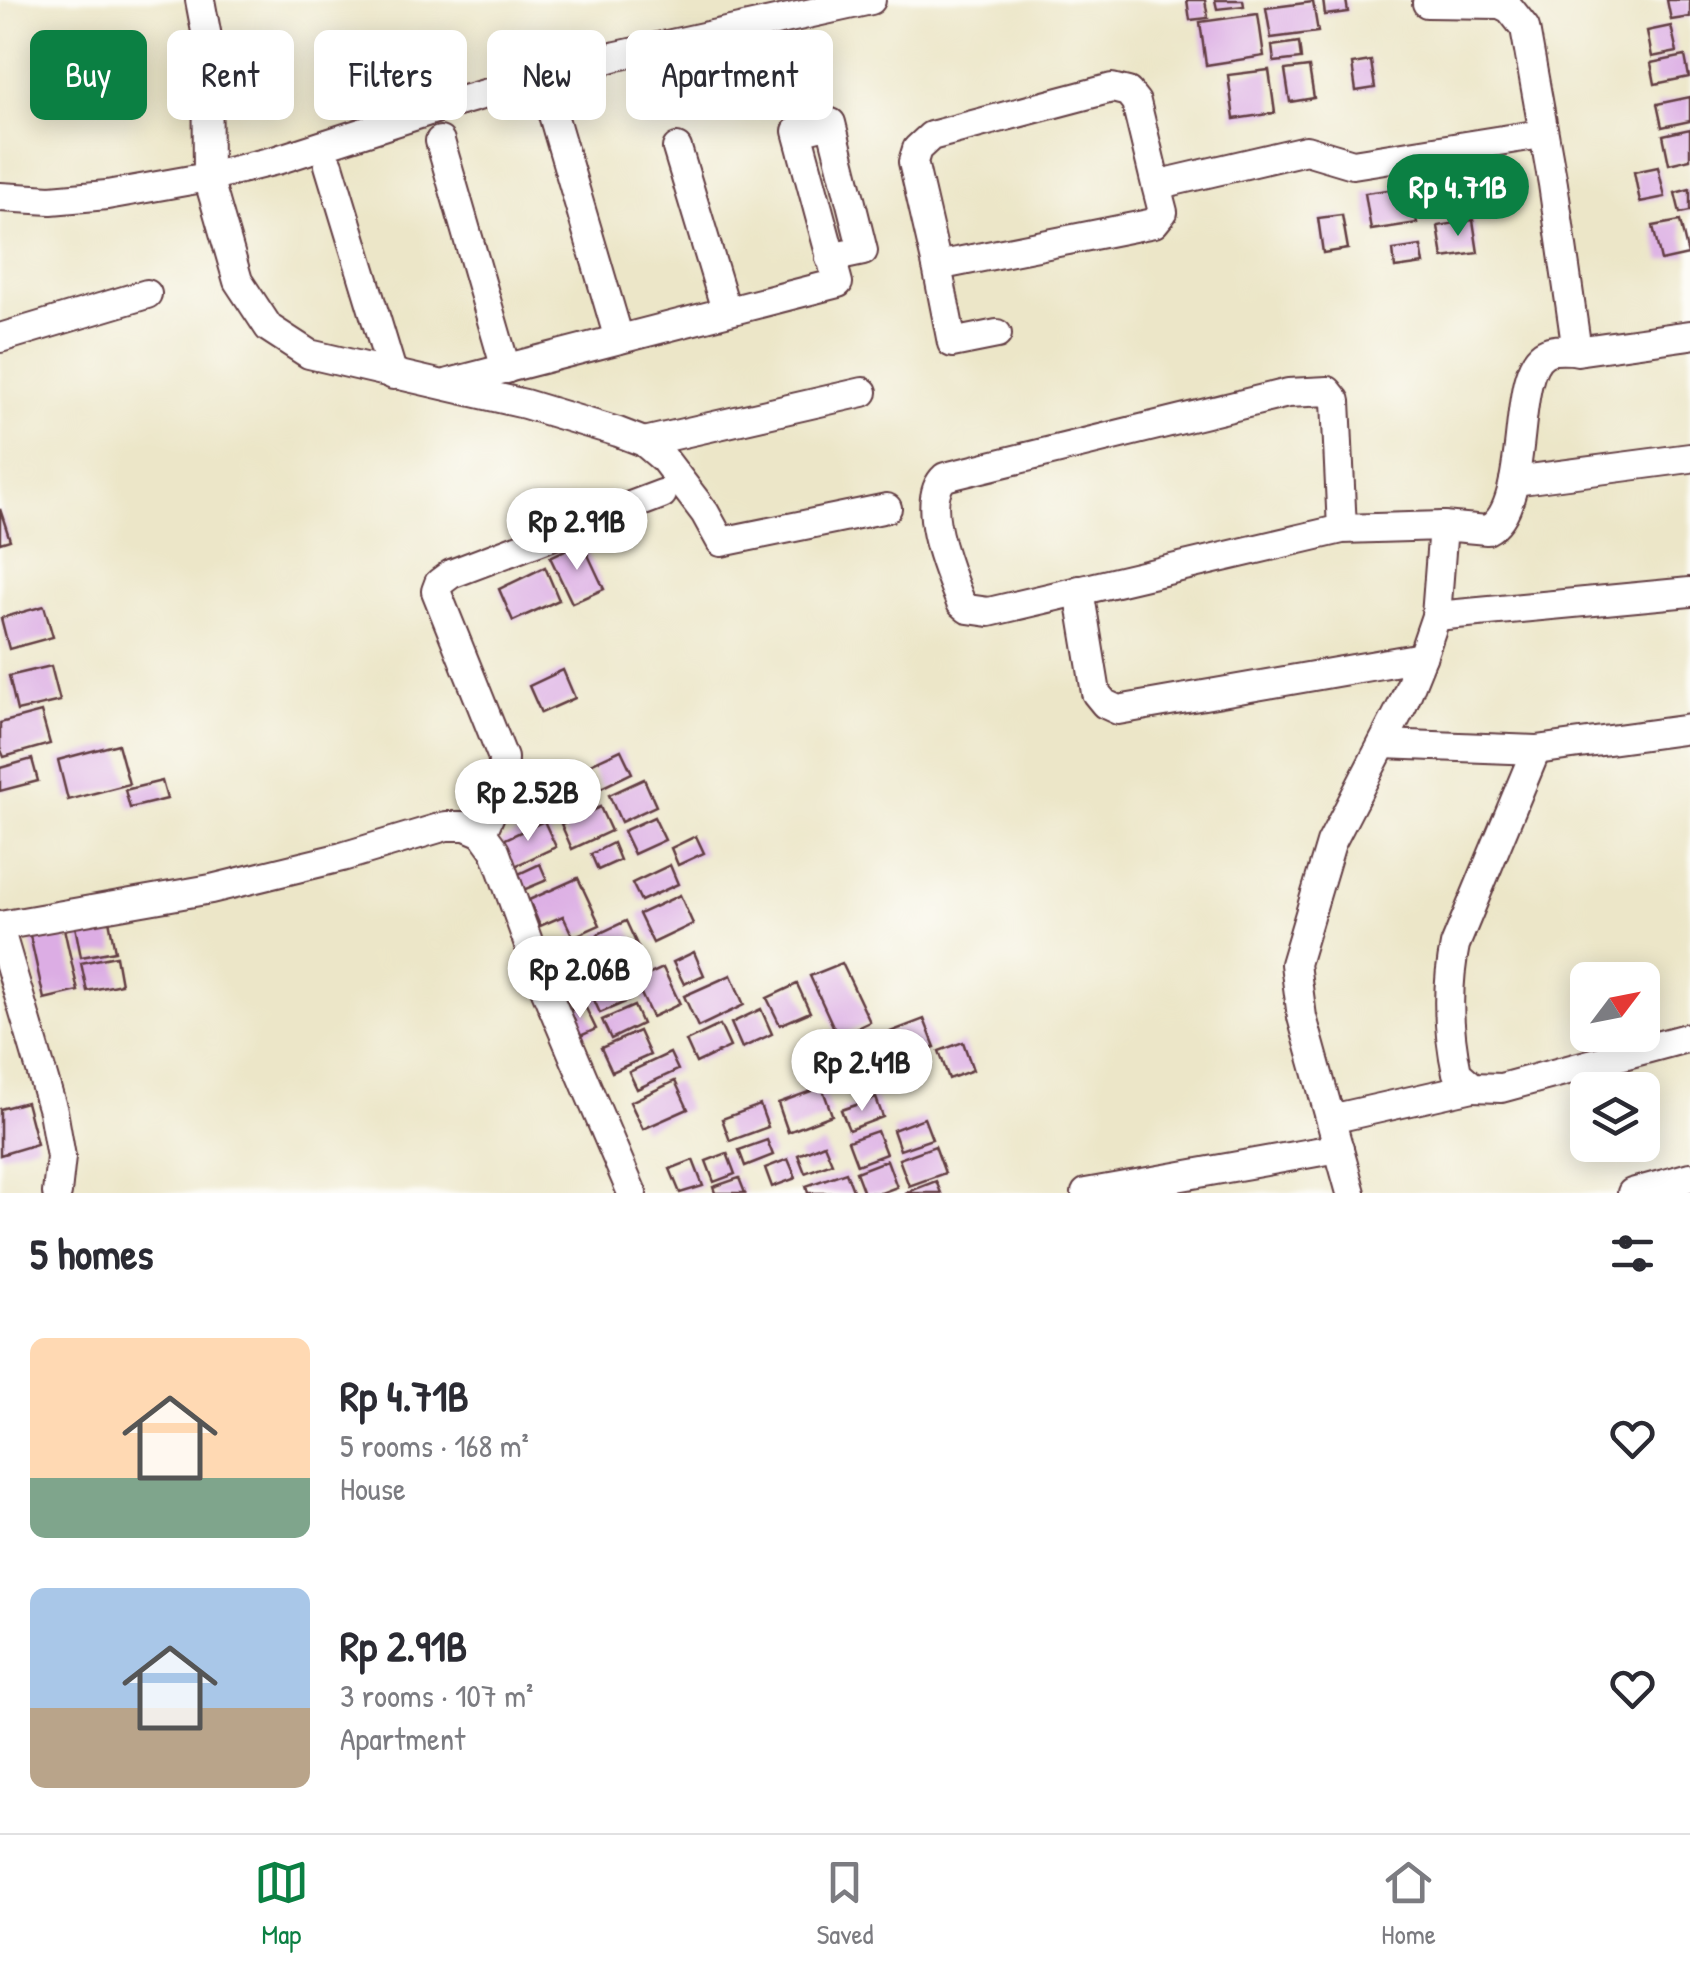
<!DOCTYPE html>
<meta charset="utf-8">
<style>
:root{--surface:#fff;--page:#f7f7f7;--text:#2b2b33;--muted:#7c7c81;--line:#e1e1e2;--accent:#0b8043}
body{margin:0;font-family:"Patrick Hand",sans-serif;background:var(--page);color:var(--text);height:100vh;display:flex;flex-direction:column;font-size:38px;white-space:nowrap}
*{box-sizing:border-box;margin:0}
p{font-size:32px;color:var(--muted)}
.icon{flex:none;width:55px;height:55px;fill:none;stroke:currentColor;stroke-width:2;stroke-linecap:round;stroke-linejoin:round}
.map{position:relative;height:1193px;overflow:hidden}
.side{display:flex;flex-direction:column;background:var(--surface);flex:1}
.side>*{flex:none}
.guide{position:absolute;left:30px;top:30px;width:1000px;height:90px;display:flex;gap:20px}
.needle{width:65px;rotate:58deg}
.buttons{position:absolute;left:1570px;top:962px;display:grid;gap:20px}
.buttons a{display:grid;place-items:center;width:90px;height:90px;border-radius:15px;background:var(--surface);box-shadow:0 5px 25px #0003;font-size:50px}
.price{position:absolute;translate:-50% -85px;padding:0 22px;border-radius:35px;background:#fff;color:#222;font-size:32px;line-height:65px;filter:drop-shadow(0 2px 5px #0008)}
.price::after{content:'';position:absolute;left:50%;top:60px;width:30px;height:22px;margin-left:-15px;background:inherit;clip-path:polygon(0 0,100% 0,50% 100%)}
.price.active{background:var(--accent);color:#fff}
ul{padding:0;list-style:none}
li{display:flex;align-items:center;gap:30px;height:250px;padding:0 30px}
li span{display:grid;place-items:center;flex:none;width:280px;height:200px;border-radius:15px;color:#555}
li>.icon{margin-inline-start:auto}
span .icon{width:120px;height:120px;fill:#fffc;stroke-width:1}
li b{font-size:42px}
h2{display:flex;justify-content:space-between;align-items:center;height:120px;padding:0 30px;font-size:42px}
.pill{padding:0 35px;border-radius:15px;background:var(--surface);box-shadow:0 5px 25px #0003;font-size:35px;line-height:90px}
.pill.active{background:var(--accent);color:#fff}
.menu{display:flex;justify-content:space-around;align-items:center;height:140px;border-top:2px solid var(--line);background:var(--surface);font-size:28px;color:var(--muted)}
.menu a{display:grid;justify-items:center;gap:5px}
.menu .active{color:var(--accent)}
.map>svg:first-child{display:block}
.building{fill:#dcade4}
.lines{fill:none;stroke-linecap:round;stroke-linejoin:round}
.minor-casing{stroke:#623d43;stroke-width:32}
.minor{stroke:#fff;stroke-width:28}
</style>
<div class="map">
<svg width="1690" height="1193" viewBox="0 0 1690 1193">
<rect width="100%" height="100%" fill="#fdfcf7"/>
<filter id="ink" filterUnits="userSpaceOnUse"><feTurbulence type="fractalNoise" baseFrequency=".01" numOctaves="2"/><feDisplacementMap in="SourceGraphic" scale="20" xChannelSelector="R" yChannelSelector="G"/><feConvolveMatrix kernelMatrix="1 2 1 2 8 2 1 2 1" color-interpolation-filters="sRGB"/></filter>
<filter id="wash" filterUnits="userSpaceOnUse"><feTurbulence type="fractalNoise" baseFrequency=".0048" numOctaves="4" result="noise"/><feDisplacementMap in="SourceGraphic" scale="40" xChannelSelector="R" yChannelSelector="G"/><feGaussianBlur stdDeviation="2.25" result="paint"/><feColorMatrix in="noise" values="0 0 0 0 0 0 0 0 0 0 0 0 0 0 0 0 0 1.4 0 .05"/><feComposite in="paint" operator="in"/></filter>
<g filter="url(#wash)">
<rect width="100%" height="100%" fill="#ece6c8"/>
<g id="blocks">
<g class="building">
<polygon points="1187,0 1205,0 1208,18 1190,20"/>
<polygon points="1215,0 1243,0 1244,6 1217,9"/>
<polygon points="1323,0 1346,0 1348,12 1325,15"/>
<polygon points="1667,0 1690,0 1690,17 1671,20"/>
<polygon points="1313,2 1318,32 1271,38 1266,8"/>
<polygon points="1258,14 1264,56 1206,65 1200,22"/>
<polygon points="1671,26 1677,52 1652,57 1647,31"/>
<polygon points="1299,42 1301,59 1274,62 1272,46"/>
<polygon points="1685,56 1689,77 1655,84 1651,63"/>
<polygon points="1371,61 1375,88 1356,91 1352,64"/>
<polygon points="1309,67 1314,98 1290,102 1285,70"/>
<polygon points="1269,70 1275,113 1234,119 1228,75"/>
<polygon points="1690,97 1690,121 1662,127 1657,104"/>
<polygon points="1690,129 1690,159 1669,164 1663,135"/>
<polygon points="1658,167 1665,197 1640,202 1634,172"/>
<polygon points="1411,187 1417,223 1371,230 1365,193"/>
<polygon points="1690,189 1690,211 1680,213 1675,193"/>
<polygon points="1342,215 1348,249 1323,253 1318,218"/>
<polygon points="1473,220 1478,253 1443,258 1438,226"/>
<polygon points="1680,221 1688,255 1661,261 1653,226"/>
<polygon points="1421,246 1424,264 1395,268 1393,250"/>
<polygon points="0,509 10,540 0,543"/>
<polygon points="582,542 604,589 572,603 550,557"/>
<polygon points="545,567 559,600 513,621 499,589"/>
<polygon points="44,606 53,637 9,649 1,618"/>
<polygon points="51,666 60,701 17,711 9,676"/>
<polygon points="563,670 575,698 541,713 529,686"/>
<polygon points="41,712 50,744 4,757 0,748 0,723"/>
<polygon points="118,744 129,784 68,800 58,760"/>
<polygon points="621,750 632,773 601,788 590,764"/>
<polygon points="32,759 38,781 0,791 0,768"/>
<polygon points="583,776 592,796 561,810 552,790"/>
<polygon points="644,779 656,806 621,822 609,795"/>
<polygon points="162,781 167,799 130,808 125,790"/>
<polygon points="600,807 611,831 572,849 561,824"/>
<polygon points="654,817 665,840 634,854 623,831"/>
<polygon points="544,821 556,847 513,867 501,841"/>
<polygon points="696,836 704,853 678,865 671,848"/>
<polygon points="613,843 620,860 598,870 591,854"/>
<polygon points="540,864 547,880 521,891 514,876"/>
<polygon points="670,865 678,884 641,901 632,883"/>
<polygon points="578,878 600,925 573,937 563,916 540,926 529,900"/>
<polygon points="680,895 693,924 653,943 639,914"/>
<polygon points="108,915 115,951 81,957 74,921"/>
<polygon points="626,921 644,960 592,984 579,958 604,947 598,934"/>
<polygon points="63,924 78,991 44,999 29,931"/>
<polygon points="563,941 580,977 560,986 544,950"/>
<polygon points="694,952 704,975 684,984 673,962"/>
<polygon points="116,956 121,984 87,991 81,963"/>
<polygon points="842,963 870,1022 838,1037 810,976"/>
<polygon points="663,968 680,1004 652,1017 635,981"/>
<polygon points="731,975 744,1005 698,1027 684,996"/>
<polygon points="620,978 630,1000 600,1013 590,991"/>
<polygon points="797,984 810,1012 780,1025 767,998"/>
<polygon points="584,1004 596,1029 576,1038 564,1013"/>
<polygon points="634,1006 642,1024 611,1039 602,1020"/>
<polygon points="761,1009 772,1034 742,1048 731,1023"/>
<polygon points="924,1019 935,1047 896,1062 885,1034"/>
<polygon points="720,1025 730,1047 696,1063 686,1041"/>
<polygon points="639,1031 650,1055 612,1072 601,1048"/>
<polygon points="868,1031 881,1064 852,1074 840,1042"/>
<polygon points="963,1042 973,1070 949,1079 939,1051"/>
<polygon points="670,1053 678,1070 637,1089 629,1072"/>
<polygon points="675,1081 688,1109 643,1129 630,1102"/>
<polygon points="822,1087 832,1115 788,1132 778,1103"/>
<polygon points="876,1098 883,1117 849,1130 841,1110"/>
<polygon points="26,1102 37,1144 0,1155 0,1109"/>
<polygon points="760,1105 768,1127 730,1141 722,1119"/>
<polygon points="924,1118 932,1139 900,1150 893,1130"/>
<polygon points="877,1131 886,1154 857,1165 848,1141"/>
<polygon points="767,1140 773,1155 745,1166 739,1150"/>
<polygon points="824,1144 832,1163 805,1173 798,1155"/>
<polygon points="935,1146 945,1173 909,1186 899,1159"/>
<polygon points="727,1153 735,1174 714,1182 706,1161"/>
<polygon points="788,1159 796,1178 772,1187 765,1168"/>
<polygon points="693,1160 703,1186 680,1193 670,1169"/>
<polygon points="887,1160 897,1187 881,1193 864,1193 856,1172"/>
<polygon points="846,1172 854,1193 808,1193 806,1186"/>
<polygon points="739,1178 745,1193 715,1193 713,1187"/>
<polygon points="936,1181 941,1193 905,1193"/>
</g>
</g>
</g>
<g filter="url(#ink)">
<use href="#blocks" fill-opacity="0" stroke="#623d43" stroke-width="2.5"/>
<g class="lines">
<g class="minor-casing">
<g id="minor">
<polyline points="200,0 207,37 208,177 238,281 269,328 309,354 525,404 618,432 644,442 664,459 705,513 721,542 887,508"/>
<polyline points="1427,3 1500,4 1510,9 1525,28 1553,184 1577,351"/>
<polyline points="551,108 619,339"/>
<polyline points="440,141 506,369"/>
<polyline points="677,148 726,310"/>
<polyline points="329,165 393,375"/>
<polyline points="1156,185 1163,212 1154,223 937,266 913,162 917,149 931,136 1112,88 1128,92 1136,102 1156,185 1306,150 1353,164 1542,134"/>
<polyline points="0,197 51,200 107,195 208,177 277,160 457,102 617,56 871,0"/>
<polyline points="937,266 952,343 997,334"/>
<polyline points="0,338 147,294"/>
<polyline points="449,383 838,283 797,131 831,123 863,251 830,258"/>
<polyline points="644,442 863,392"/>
<polyline points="1514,481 1690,458"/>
<path d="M 1342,529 L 1336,401 L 1328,391 L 1288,393 L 945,477 C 918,501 949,573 961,603 L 968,609 L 989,612 L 1342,529 L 1443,526"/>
<polyline points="1079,590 1096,693 1105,704 1118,710 1422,657"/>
<polyline points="1436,616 1690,592"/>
<polyline points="1383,744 1536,750 1690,729"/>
<path d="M 1536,750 L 1455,945 C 1446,988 1448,1031 1457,1073 L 1473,1087 L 1501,1088 L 1690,1037"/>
<polyline points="482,833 502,787 503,758 436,591 439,583 451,574 662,494"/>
<polyline points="0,926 211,889 342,857 446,826 466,826 482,833 495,851 546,991 632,1193"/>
<polyline points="0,931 53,1111 61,1157 57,1193"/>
<polyline points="1331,1119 1473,1087"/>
<polyline points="1086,1193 1339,1148"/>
<path d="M 1351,1193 L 1302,1017 L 1295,964 L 1331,843 L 1403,704 L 1422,657 L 1436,616 L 1443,526 L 1487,530 C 1533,508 1509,372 1545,353 C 1555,347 1571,351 1583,350 C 1619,345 1654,340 1690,335"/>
<polyline points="1632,1193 1690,1177"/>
</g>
</g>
<use href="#minor" class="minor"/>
</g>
</g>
</svg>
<div class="buttons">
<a><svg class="needle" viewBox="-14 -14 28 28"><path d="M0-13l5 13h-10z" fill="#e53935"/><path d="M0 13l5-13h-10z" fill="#7c7c81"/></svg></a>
<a><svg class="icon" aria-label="layers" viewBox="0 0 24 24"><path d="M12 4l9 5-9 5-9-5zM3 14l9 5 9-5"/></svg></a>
</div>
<b class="price active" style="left:1458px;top:239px">Rp 4.71B</b>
<b class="price" style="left:577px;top:573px">Rp 2.91B</b>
<b class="price" style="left:528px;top:844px">Rp 2.52B</b>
<b class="price" style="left:580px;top:1021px">Rp 2.06B</b>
<b class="price" style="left:862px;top:1114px">Rp 2.41B</b>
<div class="guide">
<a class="pill active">Buy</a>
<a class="pill">Rent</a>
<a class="pill">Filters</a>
<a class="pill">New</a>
<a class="pill">Apartment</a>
</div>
</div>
<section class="side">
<h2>5 homes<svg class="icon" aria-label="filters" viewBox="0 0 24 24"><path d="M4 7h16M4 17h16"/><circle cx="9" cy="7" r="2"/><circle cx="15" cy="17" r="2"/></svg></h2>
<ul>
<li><span style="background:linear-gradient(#ffd9b3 70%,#7fa58c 0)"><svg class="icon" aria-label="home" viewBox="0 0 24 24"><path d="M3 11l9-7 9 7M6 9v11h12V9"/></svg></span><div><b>Rp 4.71B</b><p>5 rooms · 168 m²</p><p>House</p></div><svg class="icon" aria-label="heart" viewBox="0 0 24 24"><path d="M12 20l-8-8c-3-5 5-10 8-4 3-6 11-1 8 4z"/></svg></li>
<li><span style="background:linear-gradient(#a9c7e8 60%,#b9a48a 0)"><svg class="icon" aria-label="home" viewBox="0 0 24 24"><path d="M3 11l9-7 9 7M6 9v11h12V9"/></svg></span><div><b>Rp 2.91B</b><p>3 rooms · 107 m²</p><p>Apartment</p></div><svg class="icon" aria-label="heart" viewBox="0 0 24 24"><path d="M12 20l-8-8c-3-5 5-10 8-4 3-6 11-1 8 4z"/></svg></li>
</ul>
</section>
<nav class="menu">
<a class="active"><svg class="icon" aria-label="map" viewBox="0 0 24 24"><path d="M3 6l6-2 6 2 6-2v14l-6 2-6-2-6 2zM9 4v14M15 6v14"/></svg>Map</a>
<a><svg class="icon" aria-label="saved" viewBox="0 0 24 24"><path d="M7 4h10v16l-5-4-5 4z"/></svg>Saved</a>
<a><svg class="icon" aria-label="home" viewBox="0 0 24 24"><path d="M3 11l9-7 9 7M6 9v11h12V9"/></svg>Home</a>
</nav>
